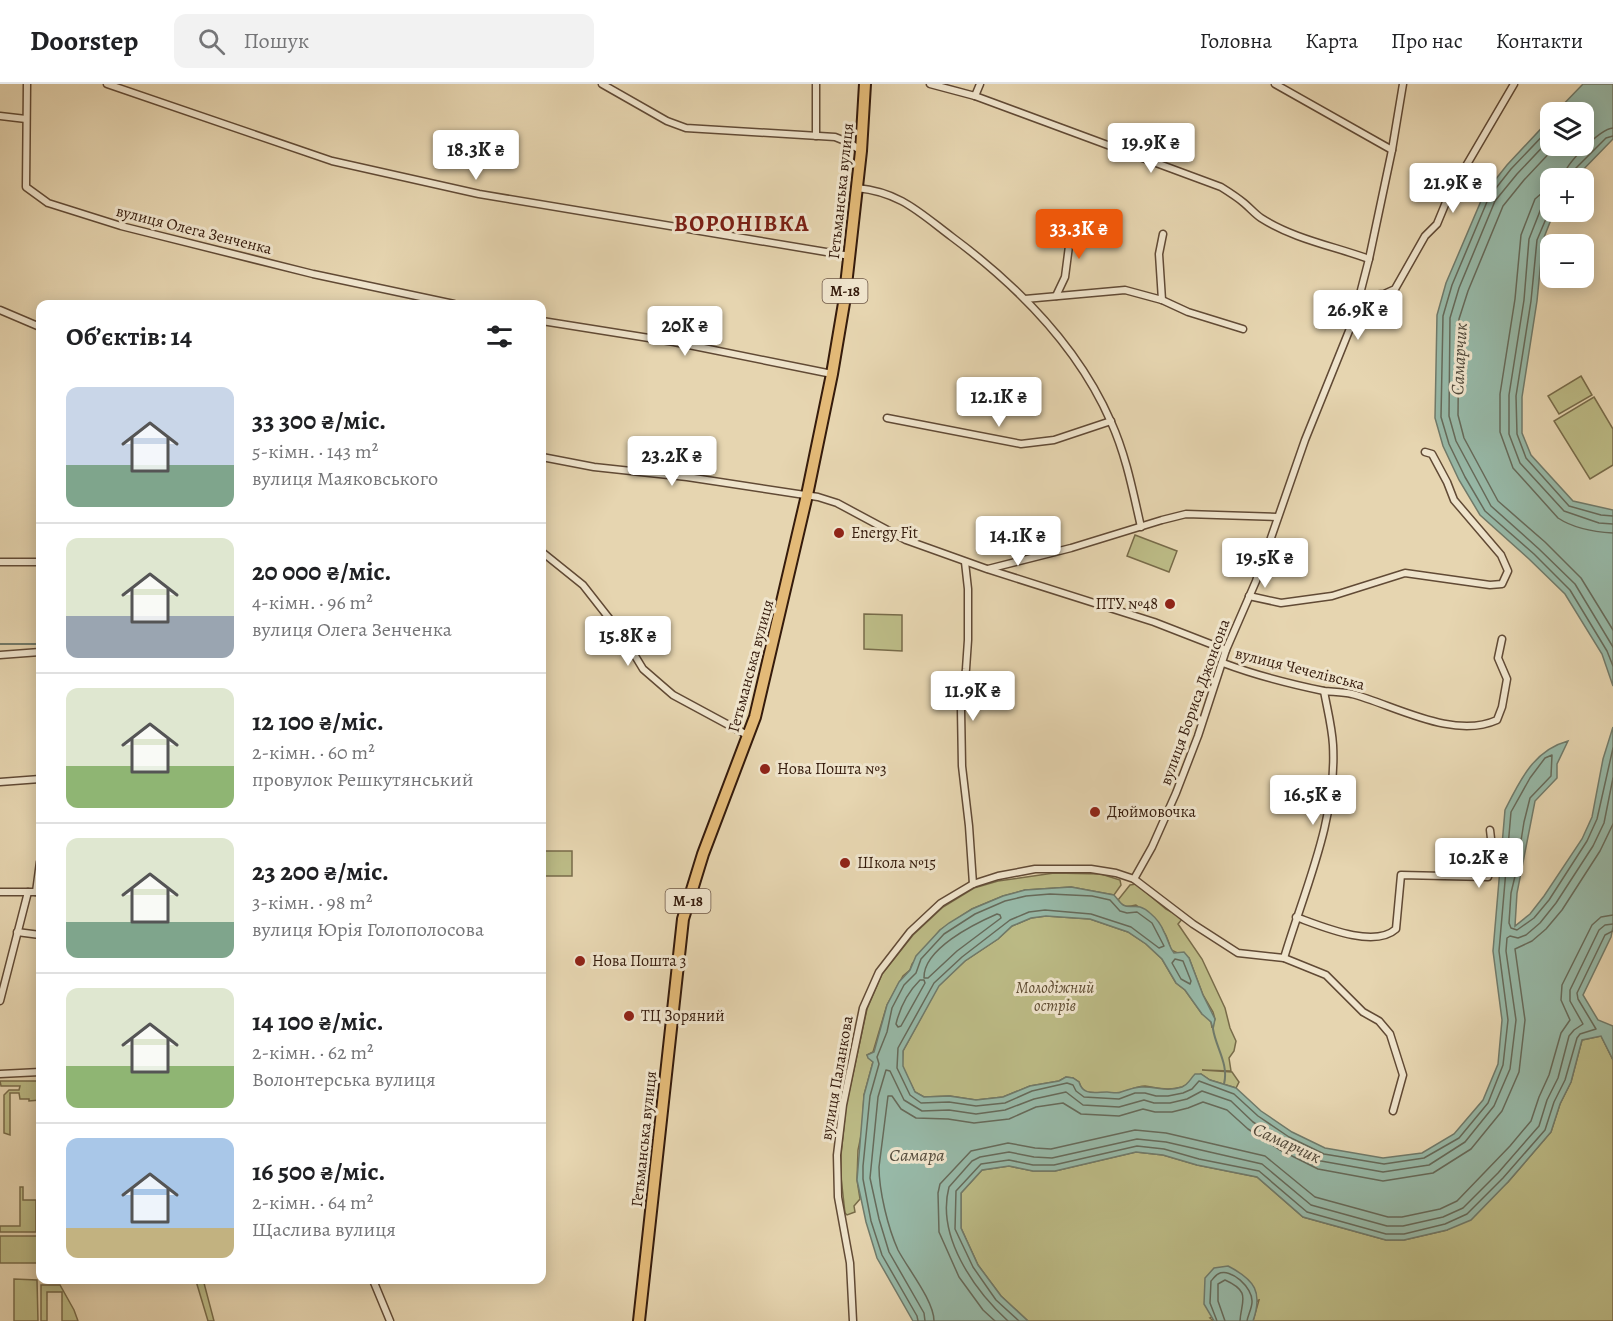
<!DOCTYPE html>
<html lang="uk">
<meta charset="utf-8">
<style>
:root{--surface:#fff;--page:#f2f2f2;--text:#202124;--muted:#757577;--line:#e0e0e0;--accent:#ea580c}
body{margin:0;font-family:Alegreya,serif;background:var(--page);color:var(--text);height:100vh;display:flex;flex-direction:column;font-size:22px;white-space:nowrap}
*{box-sizing:border-box;margin:0}
p{font-size:20px;color:var(--muted)}
.icon{flex:none;width:33px;height:33px;fill:none;stroke:currentColor;stroke-width:2;stroke-linecap:round;stroke-linejoin:round}
.map{position:relative;flex:1;overflow:hidden}
.side{position:absolute;left:36px;top:216px;width:510px;height:984px;display:flex;flex-direction:column;background:var(--surface);border-radius:12px;box-shadow:0 3px 15px #0003}
.side>*{flex:none}
.controls{position:absolute;left:1540px;top:18px;display:grid;gap:12px}
.controls a{display:grid;place-items:center;width:54px;height:54px;border-radius:12px;background:var(--surface);box-shadow:0 3px 15px #0003;font-size:30px}
.price{position:absolute;translate:-50% -51px;padding:0 14px;border-radius:6px;background:#fff;color:#222;font-size:20px;line-height:39px;filter:drop-shadow(0 2px 3px #0008)}
.price::after{content:'';position:absolute;left:50%;top:36px;width:18px;height:14px;margin-left:-9px;background:inherit;clip-path:polygon(0 0,100% 0,50% 100%)}
.price.current{background:var(--accent);color:#fff}
ul{padding:0;list-style:none}
li{display:flex;align-items:center;gap:18px;height:150px;padding:0 30px}
li+li{border-top:2px solid var(--line)}
li span{display:grid;place-items:center;flex:none;width:168px;height:120px;border-radius:12px;color:#555}
li>.icon{margin-inline-start:auto}
span .icon{width:72px;height:72px;fill:#fffc;stroke-width:1}
li b{font-size:26px}
h2{display:flex;justify-content:space-between;align-items:center;height:72px;padding:0 30px;font-size:26px}
header{display:flex;align-items:center;gap:36px;box-sizing:border-box;height:84px;padding:0 30px;background:var(--surface);border-bottom:2px solid var(--line)}
header strong{font-size:28px}
nav{display:flex;gap:33px;margin-inline-start:auto;font-size:21px}
.search{width:420px;height:54px;background:var(--page);display:flex;align-items:center;gap:15px;box-sizing:border-box;padding:0 21px;border-radius:12px;color:var(--muted);font-size:22px}
.map>svg:first-child{display:block}
.green{fill:#bcbb86;stroke:#786b49;stroke-width:1.5}
.water{fill:#97b9a8;stroke:#707a6a;stroke-width:1.5}
.lines{fill:none;stroke-linecap:round;stroke-linejoin:round}
.shore{stroke:#666a5a;stroke-width:1.5}
.stream{stroke:#707a6a;stroke-width:2}
.minor-casing{stroke:#614a35;stroke-width:9}
.trunk-casing{stroke:#351b0c;stroke-width:14}
.minor{stroke:#efe4cc;stroke-width:6}
.trunk{stroke:#e3ba78;stroke-width:10}
.poi-dot{fill:#8f2418;stroke:#efe4cc;stroke-width:2}
.labels{text-anchor:middle;dominant-baseline:central;stroke-width:6;stroke-linejoin:round;paint-order:stroke}
.shield{fill:#efe4cc;stroke:#6d5746;stroke-width:1.5}
.shield-label{font-size:15px;font-weight:bold;fill:#351b0c}
.street-label{font-size:16px;fill:#351b0c;stroke:#efe4cc}
.poi-label{font-size:16px;fill:#351b0c;stroke:#efe4cc;text-anchor:start}
.park-label{font-size:16px;font-style:italic;fill:#5e4b31;stroke:#efe4cc}
.water-label{font-size:18px;font-style:italic;fill:#524a3b;stroke:#efe4cc}
.district-label{font-size:22px;font-weight:bold;letter-spacing:1.5px;fill:#7a1f14;stroke:#efe4cc}
</style>
<header>
<strong>Doorstep</strong>
<div class="search"><svg class="icon" aria-label="search" viewBox="0 0 24 24"><circle cx="10" cy="10" r="6"/><path d="M15 15l6 6"/></svg>Пошук</div>
<nav><a>Головна</a><a>Карта</a><a>Про нас</a><a>Контакти</a></nav>
</header>
<div class="map">
<svg width="1613" height="1237" viewBox="0 0 1613 1237">
<rect width="100%" height="100%" fill="#e6d5b0"/>
<filter id="stains"><feTurbulence type="fractalNoise" baseFrequency=".00333" numOctaves="4"/><feColorMatrix values="0 0 0 0 .2 0 0 0 0 .09 0 0 0 0 .02 0 0 0 .5 -.17"/></filter>
<radialGradient id="worn" r=".72"><stop offset=".6" stop-color="#630" stop-opacity="0"/><stop offset="1" stop-color="#630" stop-opacity=".3"/></radialGradient>
<g class="green">
<polygon points="1581,292 1592,311 1559,330 1548,312"/>
<polygon points="1594,313 1613,345 1613,381 1590,395 1554,337"/>
<polygon points="1135,451 1177,467 1169,488 1127,472"/>
<polygon points="864,530 902,531 902,567 864,565"/>
<rect x="542" y="767" width="30" height="25"/>
<polygon points="1054,789 1101,790 1120,796 1121,801 1114,811 1071,803 1025,806 1003,812 972,825 940,846 912,880 910,886 903,892 887,921 873,968 867,971 873,978 864,1011 862,1047 858,1066 857,1096 860,1115 854,1122 855,1128 847,1131 845,1129 841,1093 841,1071 846,1022 867,925 882,890 913,851 943,823 974,804 998,797"/>
<path d="M 1136,800 L 1166,825 L 1183,834 L 1178,840 L 1202,875 L 1225,924 L 1230,944 L 1236,957 L 1234,967 L 1229,974 L 1231,987 L 1202,986 L 1232,988 L 1239,998 L 1236,1004 L 1210,996 L 1201,990 C 1192,994 1190,1000 1182,1003 C 1168,1007 1159,1004 1145,1002 C 1135,1002 1127,1008 1118,1009 C 1108,1010 1095,1009 1085,1008 L 1081,1003 L 1079,998 L 1073,994 L 1066,993 L 1059,997 L 1030,1002 L 1003,1013 L 976,1016 L 950,1012 L 924,1013 L 915,1008 L 902,982 L 903,967 L 938,902 L 965,877 L 998,855 L 1012,842 L 1031,834 L 1046,832 L 1090,835 L 1128,848 L 1146,860 L 1162,875 L 1176,899 L 1185,906 L 1202,930 L 1208,933 L 1211,938 L 1212,944 L 1215,935 L 1213,928 L 1203,911 L 1189,874 L 1171,866 C 1165,842 1155,834 1136,821 C 1128,823 1123,824 1118,816 L 1130,801 Z"/>
<polygon points="1601,952 1613,976 1613,1237 1253,1237 1259,1216 1210,1234 1214,1237 1028,1237 1001,1212 978,1181 961,1144 961,1109 982,1086 1009,1082 1033,1087 1055,1087 1136,1068 1163,1071 1197,1081 1257,1093 1303,1133 1386,1156 1404,1156 1447,1146 1508,1098 1551,1048 1560,1020 1571,998 1582,956"/>
<polygon points="0,997 40,997 40,1016 29,1017 29,1015 20,1015 19,1009 10,1009 10,1051 4,1049 4,1011 9,1006 19,1006 20,1002 1,1002"/>
<polygon points="20,1103 23,1103 23,1116 36,1116 36,1148 0,1148 0,1142 20,1142"/>
<rect x="0" y="1152" width="40" height="27"/>
<polygon points="14,1195 37,1196 38,1237 14,1237"/>
<polygon points="202,1196 204,1199 214,1237 208,1237 196,1197"/>
<polygon points="41,1201 60,1201 74,1226 78,1237 62,1237 62,1208 47,1208 47,1237 41,1237"/>
</g>
<g class="water">
<polygon points="1583,0 1613,0 1613,55 1575,94 1551,94 1551,128 1554,128 1543,156 1537,217 1522,313 1522,349 1531,371 1573,417 1613,426 1613,602 1602,570 1565,510 1529,475 1480,431 1459,396 1443,362 1435,334 1437,231 1446,199 1484,110 1507,81 1551,34 1551,62 1584,62 1584,28 1556,28"/>
<path d="M 1613,643 L 1613,843 L 1611,853 L 1583,911 L 1598,936 L 1613,942 L 1613,976 L 1601,952 L 1582,956 L 1571,998 L 1560,1020 L 1551,1048 L 1508,1098 L 1471,1136 L 1447,1146 L 1404,1156 L 1386,1156 L 1303,1133 L 1257,1093 L 1197,1081 L 1163,1071 L 1136,1068 L 1055,1087 L 1033,1087 L 1009,1082 L 982,1086 L 961,1109 L 961,1144 L 978,1181 L 1001,1212 L 1028,1237 L 913,1237 L 877,1174 L 866,1138 L 857,1096 L 864,1011 L 873,978 L 868,974 L 867,971 L 874,968 L 887,921 L 899,898 L 910,886 L 916,872 L 940,846 L 949,839 L 972,825 L 1003,812 L 1025,806 L 1071,803 L 1114,811 C 1117,814 1120,819 1123,821 C 1132,826 1137,817 1150,829 C 1156,834 1161,840 1164,848 C 1168,855 1169,863 1174,869 L 1184,868 L 1189,874 L 1203,911 L 1215,935 L 1213,945 L 1211,938 L 1202,930 L 1185,906 L 1176,899 L 1162,875 L 1146,860 L 1128,848 L 1090,835 L 1046,832 L 1031,834 L 1012,842 L 998,855 L 965,877 L 939,902 L 903,967 L 903,982 L 915,1008 L 924,1013 L 949,1012 L 976,1016 L 1003,1013 L 1030,1002 L 1059,997 L 1066,993 L 1073,994 L 1079,998 C 1083,1012 1095,1008 1107,1008 C 1111,1008 1117,1010 1121,1008 C 1129,1006 1135,1002 1144,1003 C 1159,1003 1165,1008 1182,1003 C 1189,1000 1190,995 1195,990 L 1201,990 L 1210,996 L 1236,1004 L 1261,1027 L 1292,1048 L 1325,1064 L 1383,1074 L 1422,1069 L 1454,1050 L 1483,1016 L 1498,980 L 1502,936 L 1493,867 L 1505,726 C 1520,696 1534,666 1568,657 L 1557,680 L 1557,694 L 1535,717 L 1517,809 L 1515,842 L 1530,830 L 1544,812 L 1582,755 L 1592,733 L 1603,675 Z"/>
<path d="M 1228,1182 C 1255,1196 1263,1208 1253,1237 L 1214,1237 L 1204,1220 L 1205,1194 L 1214,1184 Z"/>
</g>
<g class="lines">
<g class="shore">
<polyline points="1551,43 1511,85 1489,113 1452,201 1443,232 1441,333 1449,360 1465,393 1485,427 1534,470 1570,506 1607,567 1613,582"/>
<polyline points="1551,54 1517,90 1495,117 1459,204 1450,234 1449,332 1456,357 1491,422 1539,465 1575,500 1613,563"/>
<polyline points="1556,62 1524,96 1503,122 1468,207 1459,235 1458,331 1464,354 1498,417 1545,458 1581,494 1613,546"/>
<path d="M 1563,94 C 1564,81 1600,45 1613,44"/>
<polyline points="1570,94 1572,88 1606,54 1613,52"/>
<path d="M 1551,105 L 1542,109 L 1535,115 L 1521,151 L 1515,215 L 1500,310 L 1500,348 L 1513,384 L 1558,434 C 1573,444 1596,448 1613,449"/>
<polyline points="1551,114 1542,122 1529,155 1524,216 1509,311 1509,350 1520,379 1564,427 1599,439 1613,440"/>
<polyline points="1551,123 1537,156 1531,217 1516,312 1517,350 1526,374 1569,422 1601,431 1613,432"/>
<path d="M 997,830 L 1000,831 L 1001,834 L 957,867 L 928,894 L 924,894 C 923,865 974,840 997,830 Z"/>
<polygon points="1175,875 1183,877 1191,897 1190,900 1181,895 1172,879"/>
<path d="M 920,896 L 924,896 L 925,899 L 901,942 L 898,943 L 896,940 C 900,923 908,908 920,896 Z"/>
<polyline points="918,1237 917,1232 882,1171 871,1137 863,1095 863,1082 870,1012 879,980 877,973 887,948 892,924 904,901 916,889 921,875 944,850 975,830 1005,817 1026,812 1050,810 1092,812 1110,816 1120,827 1127,829 1137,828 1152,839 1164,862 1159,864 1131,843 1091,830 1045,826 1029,828 1010,836 962,873 934,899 898,964 897,984 910,1011 921,1019 949,1018 976,1022 1005,1019 1032,1007 1067,999 1073,1001 1076,1007 1084,1013 1119,1015 1135,1009 1145,1009 1156,1012 1168,1012 1183,1009 1192,1005 1199,997 1234,1010 1258,1032 1289,1053 1324,1070 1384,1080 1424,1074 1459,1054 1488,1019 1503,981 1508,936 1499,867 1511,728 1530,694 1545,674 1552,671 1551,692 1530,714 1524,738 1516,788 1511,809 1509,839 1511,844 1517,846 1534,834 1549,816 1587,757 1597,735 1613,664"/>
<polyline points="925,1237 924,1229 889,1168 879,1135 870,1094 878,1013 886,986 890,987 904,1016 922,1027 949,1026 976,1030 1005,1026 1034,1015 1066,1008 1083,1021 1119,1023 1144,1016 1154,1019 1170,1019 1187,1015 1202,1007 1231,1017 1253,1038 1285,1059 1321,1077 1383,1088 1429,1081 1465,1058 1494,1022 1510,985 1516,936 1506,867 1507,854 1510,852 1518,854 1526,851 1540,839 1556,819 1593,762 1604,739 1613,694"/>
<path d="M 934,1237 C 934,1217 908,1185 898,1166 C 888,1144 879,1107 879,1083 L 888,1012 L 892,1012 L 901,1025 L 916,1034 L 948,1035 L 974,1039 L 1009,1035 L 1036,1023 L 1063,1019 L 1081,1030 L 1119,1032 L 1143,1025 L 1155,1028 L 1172,1028 L 1188,1024 L 1203,1018 L 1227,1026 L 1248,1045 L 1280,1066 L 1318,1085 L 1383,1097 L 1433,1089 L 1471,1065 L 1502,1027 L 1519,988 L 1525,936 L 1515,865 L 1532,857 L 1546,845 L 1562,826 L 1600,767 L 1613,740"/>
<polyline points="995,1237 983,1226 959,1193 939,1148 938,1109 940,1100 971,1067 1008,1059 1035,1064 1051,1065 1135,1046 1166,1049 1265,1072 1315,1113 1388,1133 1402,1133 1440,1125 1457,1117 1510,1062 1531,1037 1539,1013 1549,991 1561,949 1570,936 1561,916 1562,901 1592,841 1601,833 1613,831"/>
<path d="M 1008,1237 C 974,1206 936,1152 949,1103 L 972,1077 L 980,1073 L 1009,1068 L 1034,1073 L 1052,1074 L 1137,1055 L 1166,1058 L 1262,1080 L 1311,1121 L 1387,1142 L 1403,1142 L 1443,1133 L 1463,1124 L 1498,1089 L 1539,1042 L 1547,1016 L 1558,994 L 1569,952 L 1574,946 L 1583,940 L 1570,917 L 1570,906 L 1599,846 L 1605,841 L 1613,840"/>
<polyline points="1019,1237 996,1216 973,1183 955,1145 956,1107 981,1080 1009,1076 1033,1081 1054,1081 1137,1062 1164,1065 1199,1075 1259,1087 1307,1128 1386,1150 1404,1150 1445,1140 1467,1130 1503,1094 1545,1046 1554,1018 1565,996 1577,954 1580,950 1596,945 1578,915 1577,909 1605,851 1613,847"/>
<path d="M 1217,1237 L 1210,1219 L 1211,1197 C 1212,1196 1216,1191 1218,1190 C 1231,1183 1253,1204 1252,1218 C 1252,1224 1248,1231 1247,1237"/>
<path d="M 1225,1237 L 1218,1217 L 1218,1200 L 1225,1196 C 1252,1208 1241,1217 1240,1237"/>
</g>
<g class="stream">
<polyline points="0,560 40,560"/>
<path d="M 1213,945 C 1216,964 1229,980 1224,1000"/>
</g>
<g class="minor-casing">
<g id="minor">
<polyline points="27,0 26,103 48,119 121,142 313,190 454,220"/>
<polyline points="107,0 332,77 479,110 850,172"/>
<polyline points="602,0 667,37 686,44 835,53 850,59 861,67"/>
<polyline points="816,0 816,52"/>
<path d="M 930,0 L 975,12 L 1221,103 C 1229,108 1237,113 1244,119 C 1250,124 1255,130 1261,134 C 1294,155 1333,162 1369,175"/>
<polyline points="1275,0 1392,66"/>
<polyline points="975,12 980,0"/>
<polyline points="0,32 26,35"/>
<path d="M 857,104 C 900,108 920,129 952,153 C 1018,202 1078,262 1111,338 C 1126,371 1133,408 1141,443"/>
<polyline points="1056,212 1065,193 1073,131"/>
<polyline points="1360,212 1384,210 1395,205 1425,152 1437,140 1449,111 1514,0"/>
<polyline points="1025,215 1125,206 1162,216 1188,228 1243,245"/>
<polyline points="1162,216 1159,170 1163,150"/>
<polyline points="0,226 40,243"/>
<polyline points="542,237 674,258 832,290"/>
<polyline points="887,334 1021,360 1054,356 1111,337"/>
<polyline points="542,373 594,383 687,393 818,413 837,419 906,456 987,485 1154,538 1226,566"/>
<polyline points="542,468 583,501 623,552 643,585 673,611 749,652"/>
<polyline points="0,478 40,478"/>
<polyline points="965,478 968,505 968,556 966,585 961,625 962,682 969,742 973,800"/>
<polyline points="988,485 1071,464 1162,436 1186,430 1277,433"/>
<polyline points="1249,512 1281,519 1332,512 1405,489 1490,501 1502,500 1508,487 1501,471 1454,416 1447,398 1432,370 1425,368"/>
<polyline points="0,571 40,568"/>
<path d="M 1223,579 C 1255,591 1290,600 1324,607 C 1333,608 1343,608 1352,610 C 1394,621 1453,656 1497,636 L 1502,623 L 1507,595 L 1498,574 L 1502,555"/>
<polyline points="0,698 40,695"/>
<polyline points="1134,795 1152,763 1176,709 1198,652 1226,566 1256,497 1305,356 1353,237 1369,175 1392,66 1403,0"/>
<polyline points="0,808 40,808"/>
<polyline points="36,808 40,778"/>
<path d="M 1296,833 C 1321,842 1374,865 1396,845 L 1401,791 L 1488,793 C 1494,777 1492,762 1490,746"/>
<polyline points="17,848 40,851"/>
<path d="M 1284,874 C 1305,804 1337,736 1333,661 C 1332,643 1327,624 1324,607"/>
<polyline points="0,917 28,808"/>
<polyline points="0,990 40,988"/>
<polyline points="373,1196 390,1237"/>
<polyline points="853,1237 850,1179 838,1113 837,1071 843,1021 863,924 879,888 910,848 941,819 973,800 998,792 1035,785 1091,785 1116,789 1134,795 1193,840 1238,869 1284,874 1326,891 1363,928 1379,937 1390,950 1403,991 1393,1027"/>
</g>
</g>
<g class="trunk-casing">
<polyline id="trunk" points="639,1237 683,835 703,770 755,633 807,411 832,290 844,219 861,67 865,0"/>
</g>
<use href="#minor" class="minor"/>
<use href="#trunk" class="trunk"/>
</g>
<g class="poi-dot">
<circle cx="839" cy="449" r="6"/>
<circle cx="1170" cy="520" r="6"/>
<circle cx="765" cy="685" r="6"/>
<circle cx="1095" cy="728" r="6"/>
<circle cx="845" cy="779" r="6"/>
<circle cx="580" cy="877" r="6"/>
<circle cx="629" cy="932" r="6"/>
</g>
<g class="labels">
<g class="shield">
<rect x="822.5" y="195" width="45" height="24" rx="4.5"/>
<rect x="665.5" y="805" width="45" height="24" rx="4.5"/>
</g>
<g class="shield-label">
<text x="845" y="207">М-18</text>
<text x="688" y="817">М-18</text>
</g>
<g class="street-label">
<text transform="translate(841 107) rotate(-84)">Гетьманська вулиця</text>
<text transform="translate(194 146) rotate(14)">вулиця Олега Зенченка</text>
<text transform="translate(751 582) rotate(-75)">Гетьманська вулиця</text>
<text transform="translate(1300 585) rotate(14)">вулиця Чечелівська</text>
<text transform="translate(1195 618) rotate(-70)">вулиця Бориса Джонсона</text>
<text transform="translate(837 994) rotate(-80)">вулиця Паланкова</text>
<text transform="translate(644 1055) rotate(-84)">Гетьманська вулиця</text>
</g>
<g class="poi-label">
<text x="851" y="449">Energy Fit</text>
<text x="1158" y="520" text-anchor="end">ПТУ №48</text>
<text x="777" y="685">Нова Пошта №3</text>
<text x="1107" y="728">Дюймовочка</text>
<text x="857" y="779">Школа №15</text>
<text x="592" y="877">Нова Пошта 3</text>
<text x="641" y="932">ТЦ Зоряний</text>
</g>
<g class="park-label">
<text x="1055" y="904">Молодіжний<tspan x="1055" dy="18">острів</tspan></text>
</g>
<g class="water-label">
<text transform="translate(1459 275) rotate(-87)">Самарчик</text>
<text transform="translate(1287 1059) rotate(25)">Самарчик</text>
<text x="917" y="1071">Самара</text>
</g>
<g class="district-label">
<text x="742" y="140">ВОРОНІВКА</text>
</g>
</g>
<rect width="100%" height="100%" filter="url(#stains)"/>
<rect width="100%" height="100%" fill="url(#worn)"/>
</svg>
<div class="controls">
<a><svg class="icon" aria-label="layers" viewBox="0 0 24 24"><path d="M12 4l9 5-9 5-9-5zM3 14l9 5 9-5"/></svg></a>
<a>+</a>
<a>−</a>
</div>
<b class="price" style="left:1151px;top:90px">19.9K ₴</b>
<b class="price" style="left:476px;top:97px">18.3K ₴</b>
<b class="price" style="left:1453px;top:130px">21.9K ₴</b>
<b class="price current" style="left:1079px;top:176px">33.3K ₴</b>
<b class="price" style="left:1358px;top:257px">26.9K ₴</b>
<b class="price" style="left:685px;top:273px">20K ₴</b>
<b class="price" style="left:999px;top:344px">12.1K ₴</b>
<b class="price" style="left:672px;top:403px">23.2K ₴</b>
<b class="price" style="left:1018px;top:483px">14.1K ₴</b>
<b class="price" style="left:1265px;top:505px">19.5K ₴</b>
<b class="price" style="left:628px;top:583px">15.8K ₴</b>
<b class="price" style="left:973px;top:638px">11.9K ₴</b>
<b class="price" style="left:1313px;top:742px">16.5K ₴</b>
<b class="price" style="left:1479px;top:805px">10.2K ₴</b>
<section class="side">
<h2>Об’єктів: 14<svg class="icon" aria-label="filters" viewBox="0 0 24 24"><path d="M4 7h16M4 17h16"/><circle cx="9" cy="7" r="2"/><circle cx="15" cy="17" r="2"/></svg></h2>
<ul>
<li><span style="background:linear-gradient(#c9d6e8 65%,#7fa58c 0)"><svg class="icon" aria-label="home" viewBox="0 0 24 24"><path d="M3 11l9-7 9 7M6 9v11h12V9"/></svg></span><div><b>33 300 ₴/міс.</b><p>5-кімн. · 143 m²</p><p>вулиця Маяковського</p></div></li>
<li><span style="background:linear-gradient(#dfe7d0 65%,#9aa5b1 0)"><svg class="icon" aria-label="home" viewBox="0 0 24 24"><path d="M3 11l9-7 9 7M6 9v11h12V9"/></svg></span><div><b>20 000 ₴/міс.</b><p>4-кімн. · 96 m²</p><p>вулиця Олега Зенченка</p></div></li>
<li><span style="background:linear-gradient(#dfe7d0 65%,#8fb573 0)"><svg class="icon" aria-label="home" viewBox="0 0 24 24"><path d="M3 11l9-7 9 7M6 9v11h12V9"/></svg></span><div><b>12 100 ₴/міс.</b><p>2-кімн. · 60 m²</p><p>провулок Решкутянський</p></div></li>
<li><span style="background:linear-gradient(#dfe7d0 70%,#7fa58c 0)"><svg class="icon" aria-label="home" viewBox="0 0 24 24"><path d="M3 11l9-7 9 7M6 9v11h12V9"/></svg></span><div><b>23 200 ₴/міс.</b><p>3-кімн. · 98 m²</p><p>вулиця Юрія Голополосова</p></div></li>
<li><span style="background:linear-gradient(#dfe7d0 65%,#8fb573 0)"><svg class="icon" aria-label="home" viewBox="0 0 24 24"><path d="M3 11l9-7 9 7M6 9v11h12V9"/></svg></span><div><b>14 100 ₴/міс.</b><p>2-кімн. · 62 m²</p><p>Волонтерська вулиця</p></div></li>
<li><span style="background:linear-gradient(#a9c7e8 75%,#c2b280 0)"><svg class="icon" aria-label="home" viewBox="0 0 24 24"><path d="M3 11l9-7 9 7M6 9v11h12V9"/></svg></span><div><b>16 500 ₴/міс.</b><p>2-кімн. · 64 m²</p><p>Щаслива вулиця</p></div></li>
</ul>
</section>
</div>
